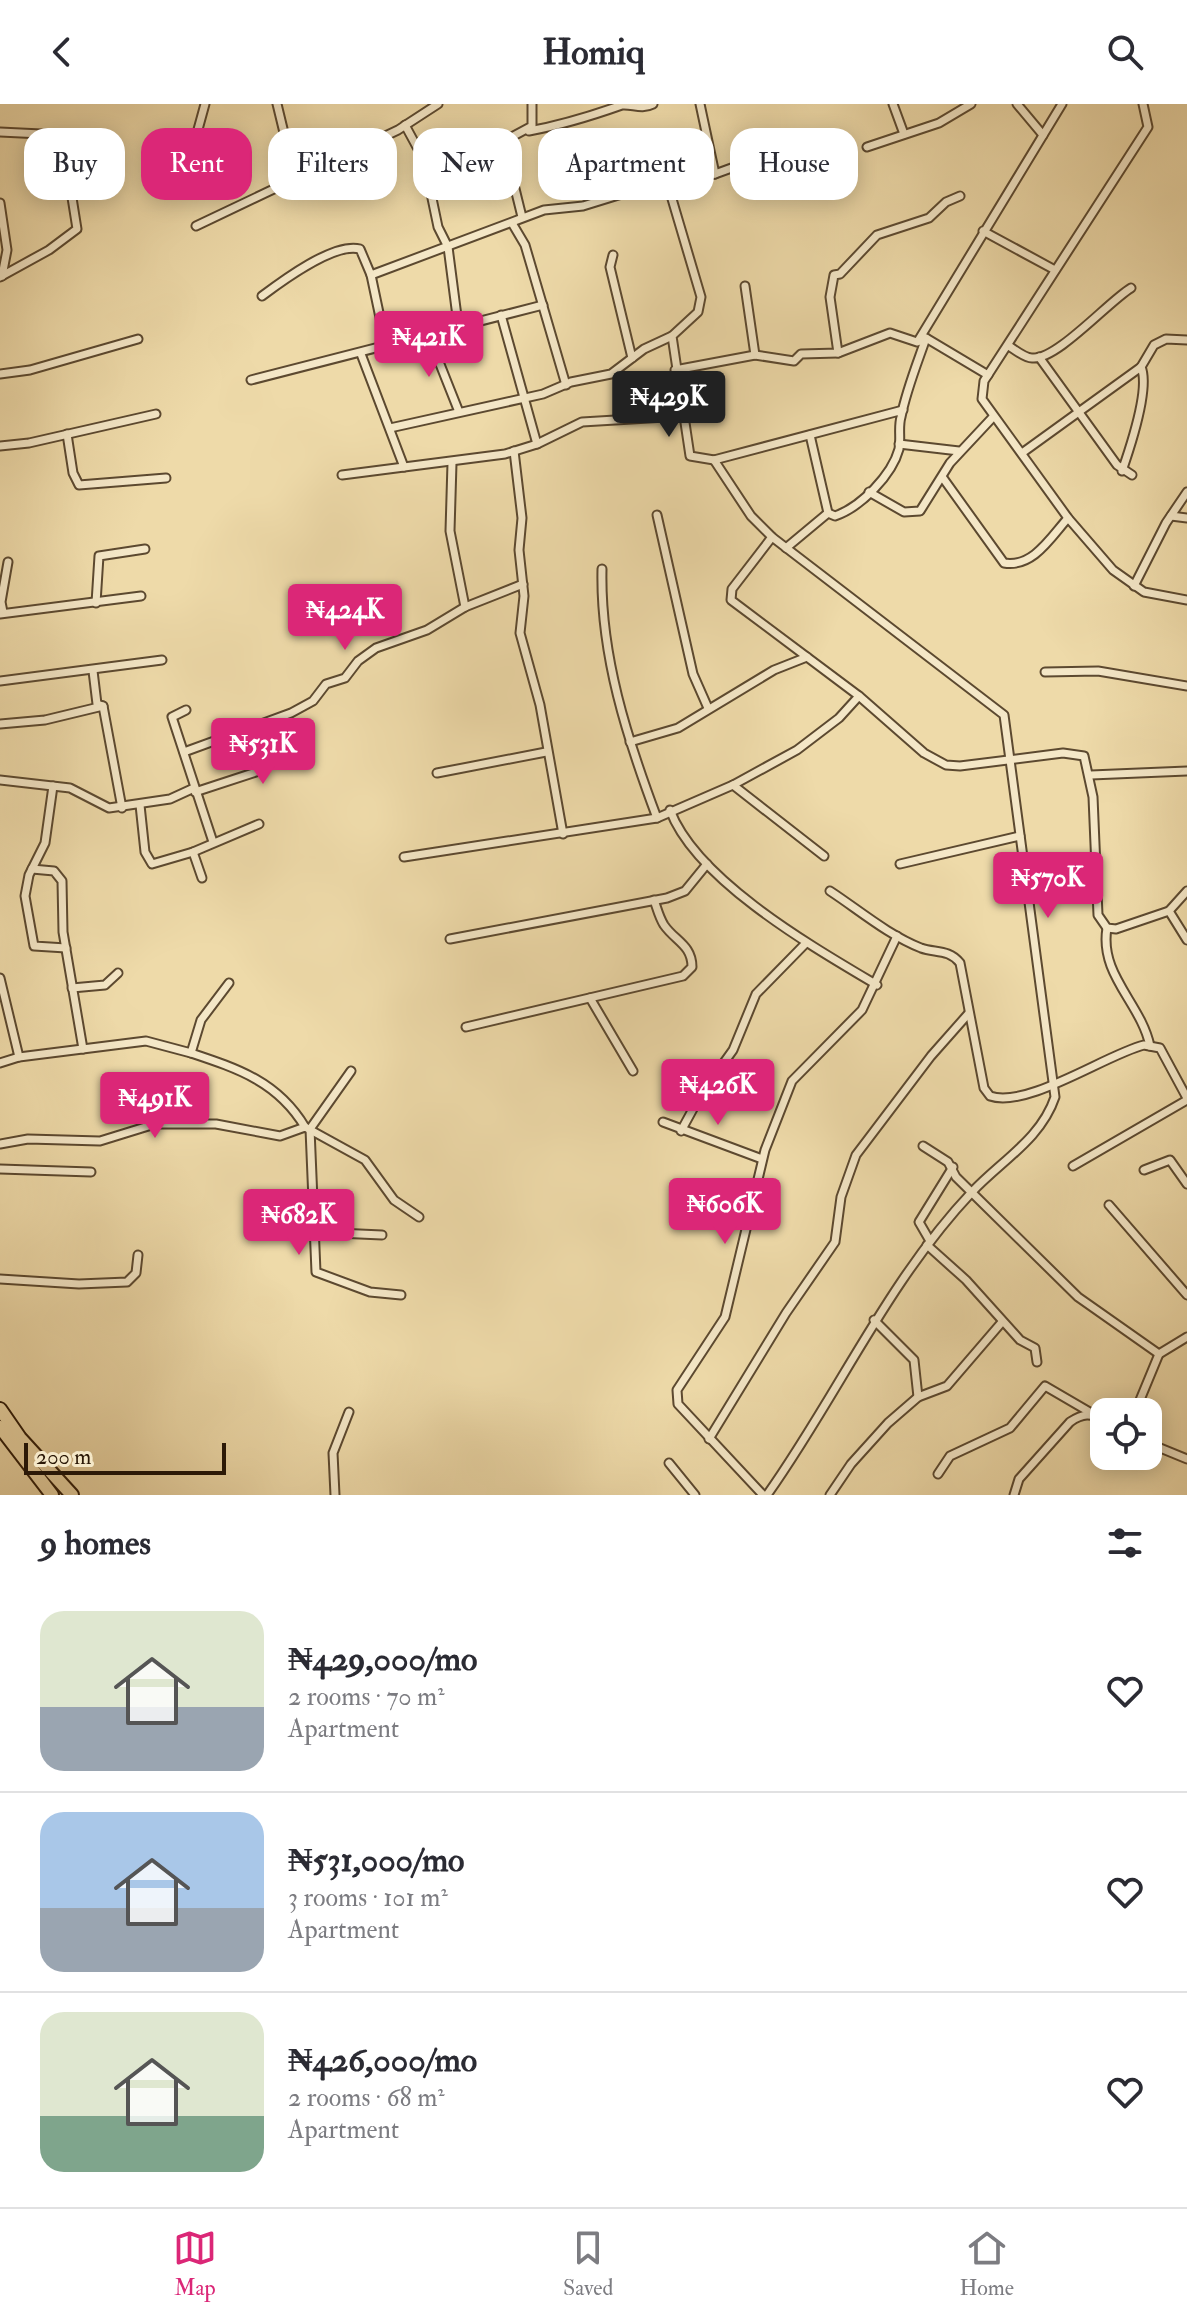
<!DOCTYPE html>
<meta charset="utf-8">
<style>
:root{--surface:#fff;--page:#f7f7f7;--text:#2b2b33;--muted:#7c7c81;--line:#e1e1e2;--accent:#db2777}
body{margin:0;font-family:"IM FELL Double Pica",serif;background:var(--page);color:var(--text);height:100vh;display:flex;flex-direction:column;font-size:30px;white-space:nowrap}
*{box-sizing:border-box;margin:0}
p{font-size:26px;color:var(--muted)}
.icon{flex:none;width:44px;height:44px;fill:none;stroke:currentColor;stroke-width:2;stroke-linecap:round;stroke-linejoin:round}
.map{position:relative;height:1391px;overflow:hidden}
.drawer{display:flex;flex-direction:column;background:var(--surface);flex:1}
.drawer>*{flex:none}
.guide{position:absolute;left:24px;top:24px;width:1140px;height:72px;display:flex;gap:16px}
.tools{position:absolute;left:1090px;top:1294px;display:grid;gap:16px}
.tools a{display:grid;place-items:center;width:72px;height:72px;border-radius:16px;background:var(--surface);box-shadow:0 4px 20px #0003;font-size:40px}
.scale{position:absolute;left:24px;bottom:20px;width:202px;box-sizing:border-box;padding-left:8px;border:4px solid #2c1907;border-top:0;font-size:22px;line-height:28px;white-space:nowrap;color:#2c1907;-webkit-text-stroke:6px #f4e7c7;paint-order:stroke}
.price{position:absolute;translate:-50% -68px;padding:0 18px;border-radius:8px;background:var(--accent);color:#fff;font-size:26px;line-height:52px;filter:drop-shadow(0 2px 4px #0008)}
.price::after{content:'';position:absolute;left:50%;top:48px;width:24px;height:18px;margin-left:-12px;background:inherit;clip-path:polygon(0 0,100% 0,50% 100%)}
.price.selected{background:#222;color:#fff}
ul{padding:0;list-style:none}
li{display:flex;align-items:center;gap:24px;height:200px;padding:0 40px}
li+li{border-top:2px solid var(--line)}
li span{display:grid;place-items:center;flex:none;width:224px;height:160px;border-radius:24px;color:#555}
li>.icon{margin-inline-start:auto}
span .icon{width:96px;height:96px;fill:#fffc;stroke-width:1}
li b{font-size:34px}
h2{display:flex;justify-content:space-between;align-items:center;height:96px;padding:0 40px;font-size:34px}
.chip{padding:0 28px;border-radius:24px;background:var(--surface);box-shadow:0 4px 20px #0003;font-size:28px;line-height:72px}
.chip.selected{background:var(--accent);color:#fff}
header{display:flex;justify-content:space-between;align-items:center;height:104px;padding:0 40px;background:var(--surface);font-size:36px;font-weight:700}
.dock{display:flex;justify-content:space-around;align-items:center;height:112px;border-top:2px solid var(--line);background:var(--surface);font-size:22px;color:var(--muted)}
.dock a{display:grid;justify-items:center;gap:4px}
.dock .selected{color:var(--accent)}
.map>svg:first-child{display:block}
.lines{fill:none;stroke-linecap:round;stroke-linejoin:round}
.minor-casing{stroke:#5c4930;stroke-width:11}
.trunk-casing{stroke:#2c1907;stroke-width:16}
.minor{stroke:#f4e7c7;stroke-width:7}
.trunk{stroke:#eedaa9;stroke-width:12}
</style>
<header><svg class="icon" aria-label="back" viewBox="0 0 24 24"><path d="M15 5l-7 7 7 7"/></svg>Homiq<svg class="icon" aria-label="search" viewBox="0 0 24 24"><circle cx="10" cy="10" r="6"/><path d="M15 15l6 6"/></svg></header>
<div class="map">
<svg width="1187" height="1391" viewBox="0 0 1187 1391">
<rect width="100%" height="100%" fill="#eedaa9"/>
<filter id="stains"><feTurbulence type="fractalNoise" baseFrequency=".0025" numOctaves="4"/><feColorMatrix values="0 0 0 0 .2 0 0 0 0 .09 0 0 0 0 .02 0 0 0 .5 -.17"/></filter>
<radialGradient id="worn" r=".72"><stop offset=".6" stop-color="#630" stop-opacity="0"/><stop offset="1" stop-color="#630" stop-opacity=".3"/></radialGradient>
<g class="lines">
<g class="minor-casing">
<g id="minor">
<polyline points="277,0 295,74"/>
<polyline points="893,0 904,30"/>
<polyline points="1017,0 1043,31"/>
<polyline points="1143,0 1148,23 984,277 982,295 1068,414 1113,466 1144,488 1187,496"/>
<polyline points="405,21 424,56 438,123 448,143 458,220"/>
<path d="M 529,27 C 562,21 591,12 622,1 C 633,0 641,6 653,0"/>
<polyline points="0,28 62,31 77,125 49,146 0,173"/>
<polyline points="867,43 939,19 971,0"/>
<polyline points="715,70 781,46 794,53 807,52"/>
<polyline points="199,75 194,40 205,0"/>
<polyline points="667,78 701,193 698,208 672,232 690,352 714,356 903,306"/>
<polyline points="0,99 7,146 2,172"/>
<polyline points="522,113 505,44 508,35 532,22 532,0"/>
<polyline points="512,119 525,141 566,281"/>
<polyline points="196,122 398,26 438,0"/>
<polyline points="983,127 1055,166"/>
<polyline points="613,151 610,163 632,254"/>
<polyline points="371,171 544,106 583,102 651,81 715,70 700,0"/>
<polyline points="745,182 755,251"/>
<path d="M 262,192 C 282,177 334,138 360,145 L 371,171 L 386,242"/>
<polyline points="501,211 537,340"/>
<polyline points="428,230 459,308"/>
<polyline points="918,237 1062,0"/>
<path d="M 1009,242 C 1015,246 1025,254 1032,254 C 1056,257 1109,197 1131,184"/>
<polyline points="838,249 830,193 834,171 840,170 877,131 929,114 946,98 960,92"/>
<polyline points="361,250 404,363"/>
<polyline points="1039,253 1117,361 1132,371"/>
<polyline points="675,266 755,251 794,257 801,250 838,249 890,229 917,238 926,234 988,271"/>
<polyline points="0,270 30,266 138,235"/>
<polyline points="251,276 543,201"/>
<polyline points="390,324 543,290 571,278 611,270 644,245 672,232"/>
<polyline points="67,330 73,369 79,381 166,374"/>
<polyline points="810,331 828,409"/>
<polyline points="899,340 959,347"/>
<polyline points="0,342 29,339 156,310"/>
<polyline points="514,347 522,414 519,446 524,492 520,529 540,601 563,730"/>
<polyline points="1022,349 1141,263 1154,241 1166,235 1187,236"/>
<path d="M 714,356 L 751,412 L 772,433 L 1004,611 L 1055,993 C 1041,1035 1001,1057 972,1088 C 887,1178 838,1291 767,1391"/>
<polyline points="452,359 450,427 465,503"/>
<path d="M 1122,367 C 1130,344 1150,284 1141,263"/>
<polyline points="342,371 505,350 537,340 582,318 682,312"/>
<path d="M 943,374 L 1004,459 C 1033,464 1051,433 1068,414"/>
<polyline points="869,388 904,408 920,407 950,359 993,313"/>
<polyline points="657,411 693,570 708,604"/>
<polyline points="1171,412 1187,414"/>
<polyline points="772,433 732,485 731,496 859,592 924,649 946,661 960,662 1063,649 1084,652 1093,693 1098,811 1107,824 1116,825 1169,807 1187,787"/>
<path d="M 786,444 L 828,409 L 835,412 C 861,403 892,371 899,345 C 901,334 898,323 901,313 C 906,287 917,260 926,234"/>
<path d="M 602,465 C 600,551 627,634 657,714"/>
<polyline points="1134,482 1166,419 1187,388"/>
<polyline points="96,499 99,452 145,445"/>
<polyline points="3,508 1,498 8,458"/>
<polyline points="0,510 141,492"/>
<polyline points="1045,568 1098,567 1187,582"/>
<polyline points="0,577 162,556"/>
<polyline points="103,602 122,704"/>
<polyline points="186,606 172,613 213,738"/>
<polyline points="0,620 45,616 103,602 97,600 93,567"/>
<polyline points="630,638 678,624 774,566 807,553"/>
<polyline points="184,648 291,609 313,597 326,580 345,574 358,557 376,544 427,526 465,503 523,480"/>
<polyline points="437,669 546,648"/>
<polyline points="1091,671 1187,667"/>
<polyline points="0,676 70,684 109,704 170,695 194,684"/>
<polyline points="733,681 824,752"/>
<polyline points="53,682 45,739 29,771 25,792 34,842 66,844"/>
<polyline points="195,688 256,668 241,629"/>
<polyline points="140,701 145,748 152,760 193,748 259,720"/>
<path d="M 670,706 C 696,776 813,843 877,881"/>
<polyline points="193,748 202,774"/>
<polyline points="404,753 657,714 733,681 797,646 839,614 859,592"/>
<polyline points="900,760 1020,732"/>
<polyline points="32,765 54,767 62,777 63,828 83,945"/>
<path d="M 830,787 C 859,806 888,831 921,844 C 935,849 949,845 960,859 L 984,984 L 990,992 C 1027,1005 1107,950 1144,941 L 1160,944 L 1187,994"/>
<polyline points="1169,807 1187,836"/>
<path d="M 1107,824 C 1099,871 1141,899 1150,942"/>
<polyline points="450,835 667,794 685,787 707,760"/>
<polyline points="0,874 19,953"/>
<polyline points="72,884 105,881 118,869"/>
<polyline points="590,894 633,967"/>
<path d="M 466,923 L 683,872 L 692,863 C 692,841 675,837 664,821 C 659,813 657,804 654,796"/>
<path d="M 191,949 C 239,965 278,978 305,1023"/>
<polyline points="0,959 19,953 146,937 191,949 201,916 229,879"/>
<polyline points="351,967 310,1025 316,1168 370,1188 401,1191"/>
<polyline points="663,1018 762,1055"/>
<polyline points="681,1027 700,992 733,946 756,890 806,839"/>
<polyline points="0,1040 28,1035 100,1037 155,1020 216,1020 280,1032 305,1023 365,1056 394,1096 419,1113"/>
<polyline points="923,1042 948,1058 956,1073 1078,1193 1159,1250"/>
<polyline points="1073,1062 1187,996"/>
<polyline points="0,1065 91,1068"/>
<polyline points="1144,1066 1170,1056 1187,1080"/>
<polyline points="1109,1101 1187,1191"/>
<polyline points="315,1128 382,1131"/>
<polyline points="930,1137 919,1118 953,1063"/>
<polyline points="927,1141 966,1176 1020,1236 1035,1244 1037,1258"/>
<polyline points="0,1175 79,1180 127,1178 136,1169 138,1151"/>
<polyline points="874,1216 914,1256 918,1293"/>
<polyline points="1135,1308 1159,1250 1187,1233"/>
<polyline points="709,1335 786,1209 835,1138 841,1093 856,1051 931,952 969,909"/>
<polyline points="1148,1339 1187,1355"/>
<polyline points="669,1359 695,1391"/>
<polyline points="938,1370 950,1352 1010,1324 1045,1282 1093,1310"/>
<polyline points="335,1391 333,1349 349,1308"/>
<polyline points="763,1391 678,1300 677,1286 725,1213 765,1046 792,977 862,906 897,832"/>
<polyline points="830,1391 851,1360 888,1319 918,1293 947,1282 1002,1218"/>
<path d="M 1014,1391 L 1019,1375 L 1070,1318 C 1083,1309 1091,1309 1104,1317"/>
</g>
</g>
<g class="trunk-casing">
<g id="trunk">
<polyline points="0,1305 20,1334 72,1391"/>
<polyline points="0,1323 52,1391"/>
</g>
</g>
<use href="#minor" class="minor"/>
<use href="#trunk" class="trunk"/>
</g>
<rect width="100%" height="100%" filter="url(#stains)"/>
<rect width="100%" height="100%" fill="url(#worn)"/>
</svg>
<div class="tools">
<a><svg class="icon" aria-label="locate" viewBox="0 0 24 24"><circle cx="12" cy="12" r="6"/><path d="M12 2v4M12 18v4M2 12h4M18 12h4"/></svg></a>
</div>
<div class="scale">200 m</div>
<b class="price" style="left:429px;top:275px">₦421K</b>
<b class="price selected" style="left:669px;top:335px">₦429K</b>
<b class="price" style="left:345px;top:548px">₦424K</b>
<b class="price" style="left:263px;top:682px">₦531K</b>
<b class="price" style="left:1048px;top:816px">₦570K</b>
<b class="price" style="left:718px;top:1023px">₦426K</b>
<b class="price" style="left:155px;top:1036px">₦491K</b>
<b class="price" style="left:725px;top:1142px">₦606K</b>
<b class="price" style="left:299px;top:1153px">₦682K</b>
<div class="guide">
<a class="chip">Buy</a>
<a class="chip selected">Rent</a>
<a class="chip">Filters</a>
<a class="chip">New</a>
<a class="chip">Apartment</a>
<a class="chip">House</a>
</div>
</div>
<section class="drawer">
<h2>9 homes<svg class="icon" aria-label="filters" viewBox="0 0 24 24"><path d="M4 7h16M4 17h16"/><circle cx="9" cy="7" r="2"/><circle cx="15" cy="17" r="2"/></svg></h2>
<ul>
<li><span style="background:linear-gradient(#dfe7d0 60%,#9aa5b1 0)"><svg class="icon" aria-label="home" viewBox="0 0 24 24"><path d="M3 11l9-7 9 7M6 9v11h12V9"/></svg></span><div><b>₦429,000/mo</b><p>2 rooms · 70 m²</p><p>Apartment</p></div><svg class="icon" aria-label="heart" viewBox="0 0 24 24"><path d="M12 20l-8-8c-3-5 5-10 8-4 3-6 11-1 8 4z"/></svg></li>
<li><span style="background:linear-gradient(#a9c7e8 60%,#9aa5b1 0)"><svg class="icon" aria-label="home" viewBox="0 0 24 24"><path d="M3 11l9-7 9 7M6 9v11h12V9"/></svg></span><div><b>₦531,000/mo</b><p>3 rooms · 101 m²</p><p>Apartment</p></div><svg class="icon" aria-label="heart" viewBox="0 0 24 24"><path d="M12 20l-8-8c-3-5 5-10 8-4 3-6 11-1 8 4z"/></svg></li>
<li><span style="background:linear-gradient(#dfe7d0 65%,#7fa58c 0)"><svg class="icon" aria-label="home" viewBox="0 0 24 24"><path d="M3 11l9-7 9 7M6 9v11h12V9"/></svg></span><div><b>₦426,000/mo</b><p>2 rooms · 68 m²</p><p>Apartment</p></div><svg class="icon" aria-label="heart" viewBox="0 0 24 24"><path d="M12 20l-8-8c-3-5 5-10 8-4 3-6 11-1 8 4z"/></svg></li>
</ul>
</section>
<nav class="dock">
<a class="selected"><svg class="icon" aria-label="map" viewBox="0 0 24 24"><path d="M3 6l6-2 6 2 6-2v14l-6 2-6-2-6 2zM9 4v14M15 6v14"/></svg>Map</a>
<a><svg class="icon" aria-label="saved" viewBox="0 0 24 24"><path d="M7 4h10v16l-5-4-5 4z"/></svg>Saved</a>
<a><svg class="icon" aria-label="home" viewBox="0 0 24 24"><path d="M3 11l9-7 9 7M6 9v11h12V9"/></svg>Home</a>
</nav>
